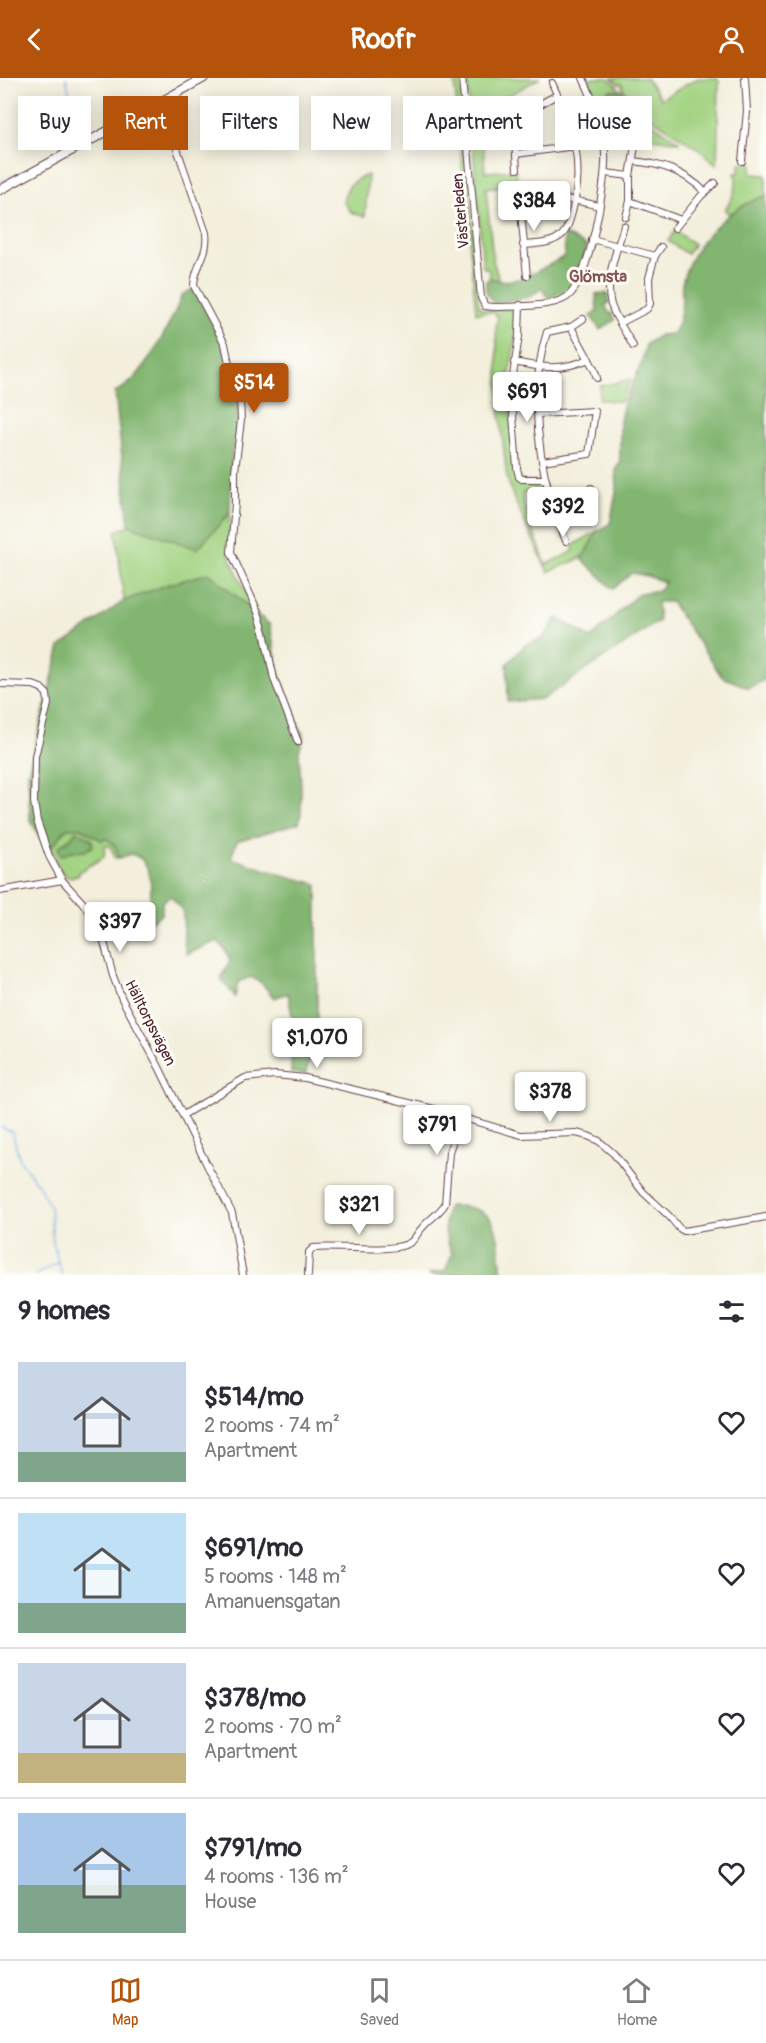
<!DOCTYPE html>
<meta charset="utf-8">
<style>
:root{--surface:#fff;--page:#f2f2f3;--text:#2b2b33;--muted:#7c7c81;--line:#e1e1e2;--accent:#b45309}
body{margin:0;font-family:Pangolin,sans-serif;background:var(--page);color:var(--text);height:100vh;display:flex;flex-direction:column;font-size:22px;white-space:nowrap}
*{box-sizing:border-box;margin:0}
p{font-size:20px;color:var(--muted)}
.icon{flex:none;width:33px;height:33px;fill:none;stroke:currentColor;stroke-width:2;stroke-linecap:round;stroke-linejoin:round}
.map{position:relative;height:1197px;overflow:hidden}
.side{display:flex;flex-direction:column;background:var(--surface);flex:1}
.side>*{flex:none}
.top-card{position:absolute;left:18px;top:18px;width:730px;height:54px;display:flex;gap:12px}
.price{position:absolute;translate:-50% -51px;padding:0 14px;border-radius:6px;background:#fff;color:#222;font-size:20px;line-height:39px;filter:drop-shadow(0 2px 3px #0008)}
.price::after{content:'';position:absolute;left:50%;top:36px;width:18px;height:14px;margin-left:-9px;background:inherit;clip-path:polygon(0 0,100% 0,50% 100%)}
.price.current{background:var(--accent);color:#fff}
ul{padding:0;list-style:none}
li{display:flex;align-items:center;gap:18px;height:150px;padding:0 18px}
li+li{border-top:2px solid var(--line)}
li span{display:grid;place-items:center;flex:none;width:168px;height:120px;border-radius:0px;color:#555}
li>.icon{margin-inline-start:auto}
span .icon{width:72px;height:72px;fill:#fffc;stroke-width:1}
li b{font-size:26px}
h2{display:flex;justify-content:space-between;align-items:center;height:72px;padding:0 18px;font-size:26px}
.tag{padding:0 21px;border-radius:0px;background:var(--surface);box-shadow:0 3px 15px #0003;font-size:21px;line-height:54px}
.tag.current{background:var(--accent);color:#fff}
header{display:flex;justify-content:space-between;align-items:center;height:78px;padding:0 18px;background:var(--accent);color:#fff;font-size:27px;font-weight:700}
.tab-bar{display:flex;justify-content:space-around;align-items:center;height:84px;border-top:2px solid var(--line);background:var(--surface);font-size:16px;color:var(--muted)}
.tab-bar a{display:grid;justify-items:center;gap:3px}
.tab-bar .current{color:var(--accent)}
.map>svg:first-child{display:block}
.green{fill:#a2d382;stroke:#767956;stroke-width:1.5;fill-rule:evenodd}
.forest{fill:#81b570;stroke:#666a4e;stroke-width:1.5}
.lines{fill:none;stroke-linecap:round;stroke-linejoin:round}
.stream{stroke:#77abe4;stroke-width:1.5}
.minor-casing{stroke:#633e46;stroke-width:8}
.major-casing{stroke:#633e46;stroke-width:10}
.minor{stroke:#fff;stroke-width:6}
.major{stroke:#fff;stroke-width:8}
.labels{text-anchor:middle;dominant-baseline:central;stroke-width:6;stroke-linejoin:round;paint-order:stroke}
.street-label{font-size:15px;fill:#4a1f2b;stroke:#fdfcf7}
.neighbourhood-label{font-size:16px;font-weight:bold;fill:#835251;stroke:#fdfcf7}
</style>
<header><svg class="icon" aria-label="back" viewBox="0 0 24 24"><path d="M15 5l-7 7 7 7"/></svg>Roofr<svg class="icon" aria-label="person" viewBox="0 0 24 24"><circle cx="12" cy="8" r="4"/><path d="M4 21q1-7 8-7t8 7"/></svg></header>
<div class="map">
<svg width="766" height="1197" viewBox="0 0 766 1197">
<rect width="100%" height="100%" fill="#fdfcf7"/>
<filter id="ink" filterUnits="userSpaceOnUse"><feTurbulence type="fractalNoise" baseFrequency=".0167" numOctaves="2"/><feDisplacementMap in="SourceGraphic" scale="12" xChannelSelector="R" yChannelSelector="G"/><feConvolveMatrix kernelMatrix="1 2 1 2 8 2 1 2 1" color-interpolation-filters="sRGB"/></filter>
<filter id="wash" filterUnits="userSpaceOnUse"><feTurbulence type="fractalNoise" baseFrequency=".008" numOctaves="4" result="noise"/><feDisplacementMap in="SourceGraphic" scale="24" xChannelSelector="R" yChannelSelector="G"/><feGaussianBlur stdDeviation="1.35" result="paint"/><feColorMatrix in="noise" values="0 0 0 0 0 0 0 0 0 0 0 0 0 0 0 0 0 1.4 0 .05"/><feComposite in="paint" operator="in"/></filter>
<g filter="url(#wash)">
<rect width="100%" height="100%" fill="#f3efdc"/>
<g class="green">
<path d="M 454,0 L 460,0 L 479,229 C 491,235 505,227 517,234 L 517,249 L 508,307 L 517,397 C 522,406 531,404 541,403 L 546,409 L 523,415 L 523,425 L 546,487 L 574,473 L 572,468 L 597,453 L 585,476 L 581,480 L 548,494 L 514,421 L 507,400 L 500,338 L 496,249 L 498,239 L 493,234 L 476,235 Z"/>
<polygon points="467,0 540,0 511,16 491,29 481,30 485,94 516,92 517,106 486,110 493,182 499,203 490,200 489,192 483,189"/>
<polygon points="588,0 608,0 622,13 611,12 600,20 617,53 606,51"/>
<polygon points="612,0 646,0 661,21 698,0 717,0 719,4 717,87 702,73 656,43 623,11 622,6 618,6"/>
<polygon points="651,45 653,46 680,64 639,58"/>
<path d="M 740,85 L 752,85 L 751,96 L 766,97 L 766,118 L 729,136 L 725,132 C 732,121 739,108 735,95 L 739,95 Z"/>
<path d="M 368,97 L 365,139 L 351,134 L 343,123 C 347,107 352,102 368,97 Z"/>
<polygon points="675,153 694,166 687,176 668,163"/>
<polygon points="631,301 621,324 599,321 600,308"/>
<polygon points="230,435 229,478 256,535 209,495 169,506 124,523 116,453 129,447 197,471"/>
<path d="M 67,750 L 81,750 L 101,762 L 106,760 L 115,768 L 119,780 L 115,780 L 111,769 L 105,767 L 104,779 L 80,793 L 78,798 L 66,799 L 58,787 L 51,770 ZM 80,755 L 92,762 L 92,769 L 85,773 L 69,774 L 62,765 Z"/>
</g>
<g class="forest">
<polygon points="611,12 622,13 652,43 639,58 617,53 599,20"/>
<path d="M 766,118 L 766,601 L 749,610 L 722,599 L 671,524 L 657,524 L 659,543 L 543,621 L 508,624 L 507,586 L 525,567 L 542,561 L 557,540 L 591,560 L 639,515 L 658,513 L 665,504 L 647,498 L 632,495 L 613,511 L 581,480 L 585,475 L 597,453 L 610,446 L 617,410 L 616,391 L 620,385 L 620,342 L 624,325 L 642,284 L 646,266 L 660,257 L 672,256 C 679,248 682,231 682,220 C 682,216 681,211 682,206 C 690,167 728,129 766,118 Z"/>
<path d="M 564,156 L 587,168 C 580,199 581,209 548,220 L 542,210 L 530,219 L 494,225 C 486,218 485,213 486,203 L 490,200 C 516,210 543,190 565,178 Z"/>
<path d="M 193,211 L 222,264 L 238,322 L 238,347 L 232,377 L 230,435 L 197,471 L 129,447 L 115,314 C 142,305 172,243 182,217 Z"/>
<polygon points="607,215 609,225 605,227 609,235 612,235 615,242 600,252 591,238 597,233 596,216"/>
<path d="M 209,495 L 270,547 L 279,596 L 304,659 L 299,673 L 301,708 L 301,736 L 299,745 L 237,763 L 231,780 L 279,796 L 317,806 L 317,948 L 306,996 L 291,995 L 292,938 L 288,915 L 274,920 L 262,905 L 251,899 L 238,904 L 235,919 L 221,901 L 230,882 L 225,872 L 218,863 L 187,876 L 184,865 L 183,833 L 171,818 L 162,824 L 162,836 L 148,845 C 149,824 160,784 131,776 L 119,780 L 115,768 L 106,760 L 101,762 L 81,750 L 67,750 L 51,770 L 46,771 L 30,741 L 28,695 L 60,569 L 124,523 L 169,506 Z"/>
<path d="M 76,753 C 83,756 92,759 93,767 L 85,773 L 72,773 L 61,778 L 58,769 L 69,762 Z"/>
<path d="M 448,1128 C 502,1126 497,1154 502,1197 L 430,1197 L 430,1195 L 445,1193 L 452,1176 C 445,1159 442,1146 448,1128 Z"/>
</g>
<g class="lines">
<g class="stream">
<polyline points="66,0 80,63"/>
<polyline points="0,105 37,87"/>
<polyline points="0,1049 12,1054 20,1082 39,1108 50,1129 53,1164 62,1197"/>
<polyline points="35,1197 58,1185"/>
</g>
</g>
</g>
<g filter="url(#ink)">
<g class="lines">
<g class="minor-casing">
<g id="minor">
<path d="M 462,0 L 481,220 L 485,228 L 494,229 C 513,228 551,230 567,219 C 589,204 607,103 605,75 C 603,49 594,23 583,0"/>
<path d="M 161,24 L 206,155 C 209,177 194,189 194,208 L 225,266 L 231,295 L 240,321 L 241,342 L 235,393 L 235,425 L 231,474 L 258,534 L 264,554 L 274,601 L 298,664"/>
<polyline points="573,55 601,50"/>
<polyline points="516,76 575,68"/>
<path d="M 633,83 C 662,86 684,93 705,114"/>
<polyline points="742,83 747,33 745,0"/>
<path d="M 517,91 C 513,40 512,41 557,17"/>
<polyline points="606,95 630,98"/>
<polyline points="519,113 527,198"/>
<path d="M 520,121 C 548,117 572,121 599,128"/>
<polyline points="630,123 681,142"/>
<polyline points="626,139 630,123 630,98 636,62"/>
<path d="M 624,148 C 617,172 604,202 611,227 C 616,241 626,255 633,268"/>
<polyline points="675,150 701,118 715,105"/>
<polyline points="592,161 655,178"/>
<path d="M 523,167 C 536,166 553,166 563,156 C 569,149 571,138 573,130 C 585,82 572,49 552,5"/>
<polyline points="520,227 519,258 511,311 517,390 519,399 522,401 545,401"/>
<polyline points="620,245 647,231 650,226 649,200 655,178 661,169"/>
<polyline points="571,249 583,241"/>
<path d="M 514,284 C 543,290 561,293 589,281"/>
<polyline points="538,336 595,333 589,376 542,383"/>
<path d="M 591,410 C 590,435 580,438 560,448 C 538,392 528,313 547,254 L 571,249 L 594,291 L 597,300"/>
<polyline points="560,448 566,463"/>
<polyline points="0,606 33,607 41,610 47,616 48,626 35,678 34,724 37,743 49,778 62,802 82,824 100,849 113,898 122,921 159,989 208,1089 232,1135 243,1197"/>
<polyline points="0,813 62,802"/>
<polyline points="183,1037 245,1000 275,997 305,1000 434,1031 521,1057 576,1055 588,1058 599,1063 614,1076 643,1114 669,1138 679,1150 684,1153 766,1139"/>
<path d="M 308,1197 L 309,1174 L 313,1170 C 335,1167 395,1176 411,1164 C 415,1161 418,1154 422,1150 C 429,1141 439,1136 445,1126 L 449,1074 L 461,1039"/>
</g>
</g>
<g class="major-casing">
<polyline id="major" points="0,112 204,0"/>
</g>
<use href="#minor" class="minor"/>
<use href="#major" class="major"/>
</g>
</g>
<g class="labels">
<g class="street-label">
<text transform="translate(461 133) rotate(-95)">Västerleden</text>
<text transform="translate(150 945) rotate(63)">Hälltorpsvägen</text>
</g>
<g class="neighbourhood-label">
<text x="598" y="199">Glömsta</text>
</g>
</g>
</svg>
<b class="price" style="left:534px;top:154px">$384</b>
<b class="price current" style="left:254px;top:336px">$514</b>
<b class="price" style="left:527px;top:345px">$691</b>
<b class="price" style="left:563px;top:460px">$392</b>
<b class="price" style="left:120px;top:875px">$397</b>
<b class="price" style="left:317px;top:991px">$1,070</b>
<b class="price" style="left:550px;top:1045px">$378</b>
<b class="price" style="left:437px;top:1078px">$791</b>
<b class="price" style="left:359px;top:1158px">$321</b>
<div class="top-card">
<a class="tag">Buy</a>
<a class="tag current">Rent</a>
<a class="tag">Filters</a>
<a class="tag">New</a>
<a class="tag">Apartment</a>
<a class="tag">House</a>
</div>
</div>
<section class="side">
<h2>9 homes<svg class="icon" aria-label="filters" viewBox="0 0 24 24"><path d="M4 7h16M4 17h16"/><circle cx="9" cy="7" r="2"/><circle cx="15" cy="17" r="2"/></svg></h2>
<ul>
<li><span style="background:linear-gradient(#c9d6e8 75%,#7fa58c 0)"><svg class="icon" aria-label="home" viewBox="0 0 24 24"><path d="M3 11l9-7 9 7M6 9v11h12V9"/></svg></span><div><b>$514/mo</b><p>2 rooms · 74 m²</p><p>Apartment</p></div><svg class="icon" aria-label="heart" viewBox="0 0 24 24"><path d="M12 20l-8-8c-3-5 5-10 8-4 3-6 11-1 8 4z"/></svg></li>
<li><span style="background:linear-gradient(#bfe0f5 75%,#7fa58c 0)"><svg class="icon" aria-label="home" viewBox="0 0 24 24"><path d="M3 11l9-7 9 7M6 9v11h12V9"/></svg></span><div><b>$691/mo</b><p>5 rooms · 148 m²</p><p>Amanuensgatan</p></div><svg class="icon" aria-label="heart" viewBox="0 0 24 24"><path d="M12 20l-8-8c-3-5 5-10 8-4 3-6 11-1 8 4z"/></svg></li>
<li><span style="background:linear-gradient(#c9d6e8 75%,#c2b280 0)"><svg class="icon" aria-label="home" viewBox="0 0 24 24"><path d="M3 11l9-7 9 7M6 9v11h12V9"/></svg></span><div><b>$378/mo</b><p>2 rooms · 70 m²</p><p>Apartment</p></div><svg class="icon" aria-label="heart" viewBox="0 0 24 24"><path d="M12 20l-8-8c-3-5 5-10 8-4 3-6 11-1 8 4z"/></svg></li>
<li><span style="background:linear-gradient(#a9c7e8 60%,#7fa58c 0)"><svg class="icon" aria-label="home" viewBox="0 0 24 24"><path d="M3 11l9-7 9 7M6 9v11h12V9"/></svg></span><div><b>$791/mo</b><p>4 rooms · 136 m²</p><p>House</p></div><svg class="icon" aria-label="heart" viewBox="0 0 24 24"><path d="M12 20l-8-8c-3-5 5-10 8-4 3-6 11-1 8 4z"/></svg></li>
</ul>
</section>
<nav class="tab-bar">
<a class="current"><svg class="icon" aria-label="map" viewBox="0 0 24 24"><path d="M3 6l6-2 6 2 6-2v14l-6 2-6-2-6 2zM9 4v14M15 6v14"/></svg>Map</a>
<a><svg class="icon" aria-label="saved" viewBox="0 0 24 24"><path d="M7 4h10v16l-5-4-5 4z"/></svg>Saved</a>
<a><svg class="icon" aria-label="home" viewBox="0 0 24 24"><path d="M3 11l9-7 9 7M6 9v11h12V9"/></svg>Home</a>
</nav>
